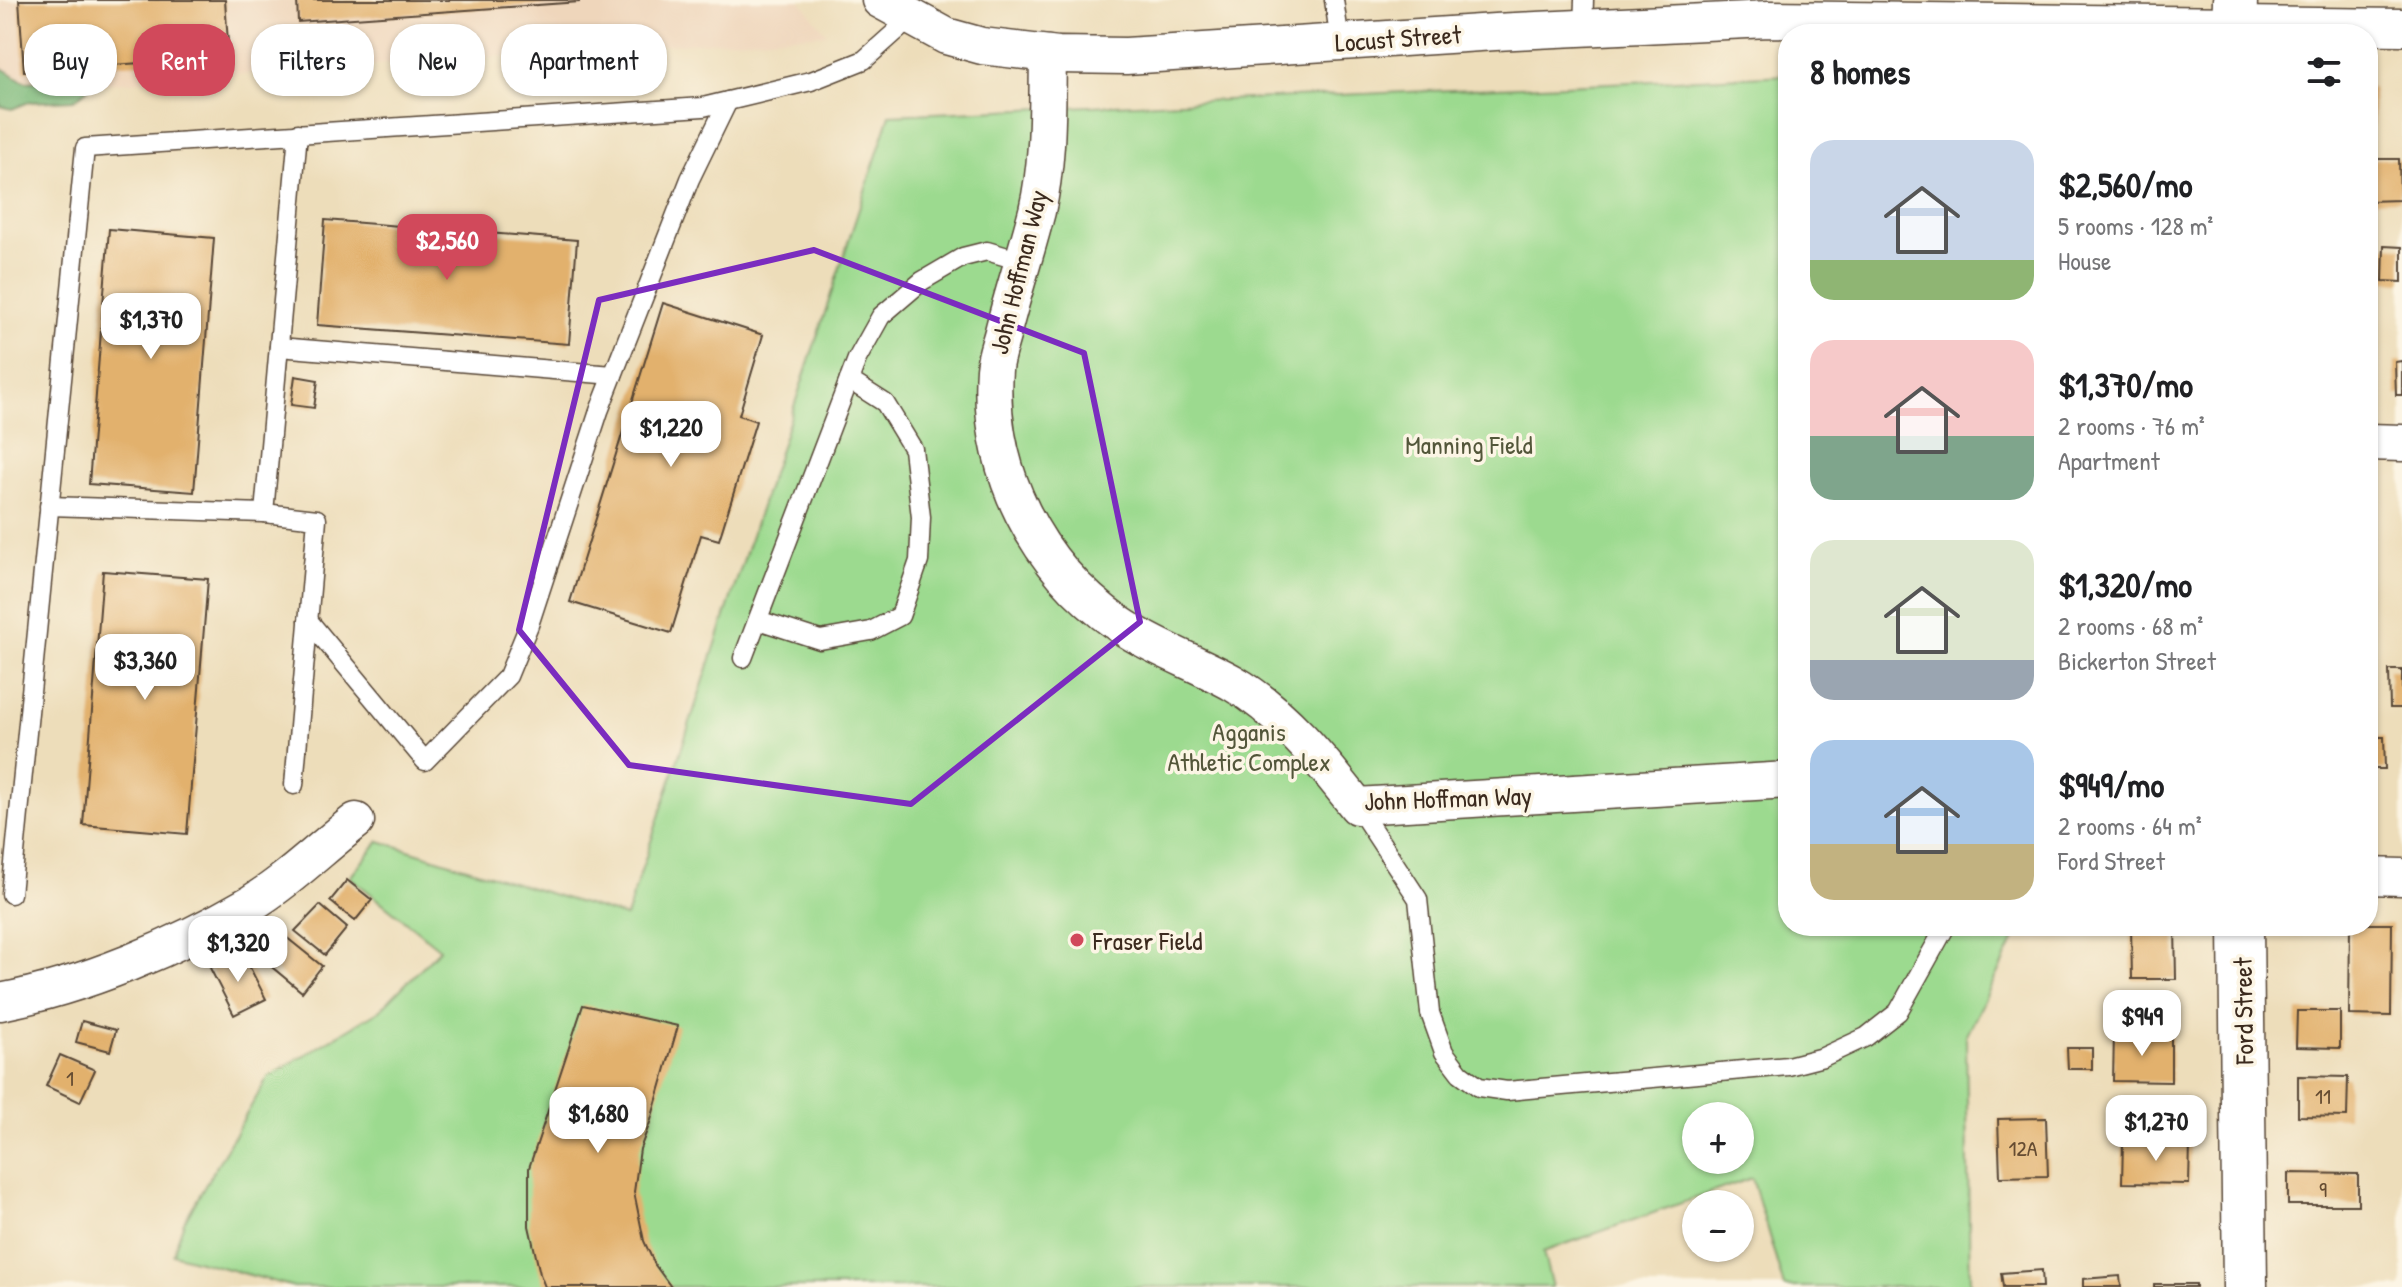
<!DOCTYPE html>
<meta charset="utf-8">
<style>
:root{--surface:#fff;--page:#f6f6f6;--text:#202124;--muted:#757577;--accent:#d1495b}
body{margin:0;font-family:"Patrick Hand",sans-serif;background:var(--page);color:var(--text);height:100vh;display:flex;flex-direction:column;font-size:30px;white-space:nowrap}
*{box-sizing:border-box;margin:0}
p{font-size:26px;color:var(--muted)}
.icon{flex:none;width:44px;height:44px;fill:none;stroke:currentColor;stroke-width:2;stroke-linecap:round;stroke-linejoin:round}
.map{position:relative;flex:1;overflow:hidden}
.sheet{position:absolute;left:1778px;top:24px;width:600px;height:912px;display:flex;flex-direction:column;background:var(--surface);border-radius:32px;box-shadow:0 2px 6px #0004}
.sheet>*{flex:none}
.top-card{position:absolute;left:24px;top:24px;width:760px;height:72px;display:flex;gap:16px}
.buttons{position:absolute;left:1682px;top:1102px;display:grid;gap:16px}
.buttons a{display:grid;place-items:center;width:72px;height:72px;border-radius:50%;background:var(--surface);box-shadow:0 2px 6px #0004;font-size:40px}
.price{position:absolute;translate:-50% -68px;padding:0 18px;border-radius:16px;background:#fff;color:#222;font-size:26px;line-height:52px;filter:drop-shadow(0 2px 4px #0008)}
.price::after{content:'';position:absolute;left:50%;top:48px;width:24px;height:18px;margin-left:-12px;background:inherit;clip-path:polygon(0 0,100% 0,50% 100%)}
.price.on{background:var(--accent);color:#fff}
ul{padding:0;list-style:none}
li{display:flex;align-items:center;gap:24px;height:200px;padding:0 32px}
li span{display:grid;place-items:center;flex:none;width:224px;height:160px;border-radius:24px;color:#555}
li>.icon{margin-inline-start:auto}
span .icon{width:96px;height:96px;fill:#fffc;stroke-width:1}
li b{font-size:34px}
h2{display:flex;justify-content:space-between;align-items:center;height:96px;padding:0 32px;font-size:34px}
.pill{padding:0 28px;border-radius:32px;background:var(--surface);box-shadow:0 2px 6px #0004;font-size:28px;line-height:72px}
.pill.on{background:var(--accent);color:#fff}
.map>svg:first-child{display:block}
.built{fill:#efd6bb}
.green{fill:#9cda8f;stroke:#6c8256;stroke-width:2;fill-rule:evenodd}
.forest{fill:#7dba7a;stroke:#5c724c;stroke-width:2}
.building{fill:#e2b16d}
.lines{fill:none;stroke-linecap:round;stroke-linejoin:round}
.lane-casing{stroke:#564535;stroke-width:21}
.street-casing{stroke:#564535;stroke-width:39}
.secondary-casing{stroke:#564535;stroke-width:47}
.lane{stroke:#fff;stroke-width:18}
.street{stroke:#fff;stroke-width:36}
.secondary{stroke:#fff;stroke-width:44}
.marked{fill:none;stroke:#7b2cbf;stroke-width:6;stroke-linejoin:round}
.poi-dot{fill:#d1495b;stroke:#fcf5e5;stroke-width:3}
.labels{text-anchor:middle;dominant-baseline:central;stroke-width:7;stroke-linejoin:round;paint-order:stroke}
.number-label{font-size:22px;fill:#654c32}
.street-label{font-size:26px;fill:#3b2a1e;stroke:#fcf5e5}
.park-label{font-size:26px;fill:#53563a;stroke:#fcf5e5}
.poi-label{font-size:26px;fill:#3b2a1e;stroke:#fcf5e5;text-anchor:start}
</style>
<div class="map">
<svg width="2402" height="1287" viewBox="0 0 2402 1287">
<rect width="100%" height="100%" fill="#fcf5e5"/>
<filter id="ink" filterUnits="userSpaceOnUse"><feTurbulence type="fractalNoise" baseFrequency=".0125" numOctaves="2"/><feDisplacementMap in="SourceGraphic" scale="16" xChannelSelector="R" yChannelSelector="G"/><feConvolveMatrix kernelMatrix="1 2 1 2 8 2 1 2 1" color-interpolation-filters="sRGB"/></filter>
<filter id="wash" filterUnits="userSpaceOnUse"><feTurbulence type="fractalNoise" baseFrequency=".006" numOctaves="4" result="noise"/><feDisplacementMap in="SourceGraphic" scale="32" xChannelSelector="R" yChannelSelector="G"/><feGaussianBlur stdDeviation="1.8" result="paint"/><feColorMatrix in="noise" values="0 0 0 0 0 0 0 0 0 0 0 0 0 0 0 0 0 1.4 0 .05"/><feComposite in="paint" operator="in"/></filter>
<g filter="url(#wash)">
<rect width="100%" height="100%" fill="#edddba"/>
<polygon class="built" points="0,0 800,0 827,34 0,91"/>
<path class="green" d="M 1788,75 L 1788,926 L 2021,926 L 1966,1037 L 1970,1287 L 1784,1287 L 1752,1178 L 1543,1252 L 1552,1287 L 294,1287 L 173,1254 L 184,1222 L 268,1077 L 380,1010 L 440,949 L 350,877 L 379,841 L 626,917 L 890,115 ZM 1696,1116 L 1740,1116 L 1740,1160 L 1696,1160 Z"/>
<polygon class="forest" points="0,67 25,82 73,79 88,89 74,100 29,102 12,109 0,106"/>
<g id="blocks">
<g class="building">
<polygon points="19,0 225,0 229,57 24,71"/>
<polygon points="297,0 579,0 579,2 298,22"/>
<rect x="2368" y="87" width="5" height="38"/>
<polygon points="2368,159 2399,159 2400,200 2368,201"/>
<polygon points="325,220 577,240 569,344 317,325"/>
<polygon points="109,229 214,238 194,492 89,484"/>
<polygon points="2384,246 2402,247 2402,282 2383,281"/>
<polygon points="663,303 763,335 739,415 756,421 719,540 701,535 671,633 570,602"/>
<polygon points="2402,361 2402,395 2396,395 2395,362"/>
<polygon points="295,376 318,380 314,408 291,405"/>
<polygon points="103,571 208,579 187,834 83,825"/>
<polygon points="2389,670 2402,670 2402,708 2390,708"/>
<polygon points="2368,737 2384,737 2385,769 2368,769"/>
<polygon points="347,880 372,900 355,921 330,901"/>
<polygon points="320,905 347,928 325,955 295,931"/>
<polygon points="2368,924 2392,924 2391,1016 2349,1015 2350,926"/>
<polygon points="2131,926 2175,926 2176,979 2132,979"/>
<polygon points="281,933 322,966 302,992 261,958"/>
<polygon points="242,952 266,999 234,1015 210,968"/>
<polygon points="2154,995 2154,1015 2117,1017 2116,997"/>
<polygon points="583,1005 678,1026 651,1120 640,1149 634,1192 644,1241 655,1265 671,1287 545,1287 540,1274 529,1226 529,1168"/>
<polygon points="2297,1011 2340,1011 2340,1048 2296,1047"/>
<polygon points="82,1021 116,1030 110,1051 76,1042"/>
<polygon points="2114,1034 2171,1035 2171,1082 2113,1081"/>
<polygon points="2067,1048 2092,1048 2092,1069 2068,1069"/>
<polygon points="60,1055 95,1070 80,1102 46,1086"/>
<polygon points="2298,1076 2348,1077 2347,1117 2298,1116"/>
<polygon points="2046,1118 2048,1176 2000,1177 1998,1119"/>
<polygon points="2123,1142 2190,1143 2189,1184 2122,1183"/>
<polygon points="2288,1173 2358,1174 2358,1205 2288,1205"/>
<polygon points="2042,1270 2043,1287 2003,1287 2001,1273"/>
<polygon points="2120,1276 2121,1287 2083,1287 2083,1279"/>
<rect x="2154" y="1284" width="42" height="3"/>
</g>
</g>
</g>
<g filter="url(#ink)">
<use href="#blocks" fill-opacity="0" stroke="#564535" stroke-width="2"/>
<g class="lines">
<g class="lane-casing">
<g id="lane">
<polyline points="1334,0 1340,42"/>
<polyline points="1583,27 1584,0"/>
<polyline points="279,347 613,375"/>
<polyline points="49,506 264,513"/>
<polyline points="308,620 425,761 508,676 529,625 599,411 690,179 728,101"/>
<polyline points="758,620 820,640 871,631 900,616 919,561 921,517 913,449 885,403 849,380"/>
<polyline points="743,658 857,359 881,316 922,281 963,257 987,251 1021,261"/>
<polyline points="294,785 317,519 264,513 298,133"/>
<polyline points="1357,806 1418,899 1430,1013 1444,1052 1460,1073 1479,1087 1507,1091 1788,1066 1823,1057 1866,1037 1898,1012 1946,926"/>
<polyline points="11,894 85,148 703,107 811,81 864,60 911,18"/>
</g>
</g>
<g class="street-casing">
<g id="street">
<polyline points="880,0 946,36 982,46 1058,55 1126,56 1495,32 1769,19 2402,27"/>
<path d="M 1048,54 C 1047,106 1049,159 1037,211 C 1027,250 1014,289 1004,328 C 1001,341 995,356 994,369 C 987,471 1036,566 1119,624 C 1152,647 1197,663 1233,683 C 1283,712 1322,761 1357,806 L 1788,780"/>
<polyline points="2368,442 2402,443"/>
<polyline points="2368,876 2402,877"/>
<path d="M 0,1002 C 84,986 176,947 250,904 C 288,881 321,848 356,821"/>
</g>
</g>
<g class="secondary-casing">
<g id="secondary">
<polyline points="2234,34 2235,0"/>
<polyline points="2241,926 2245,1287"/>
</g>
</g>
<use href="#lane" class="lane"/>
<use href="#street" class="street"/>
<use href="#secondary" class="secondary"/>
</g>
</g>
<path class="marked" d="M 814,250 L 1084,353 L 1140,622 L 911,804 L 629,765 L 519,630 L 599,300 Z"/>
<circle class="poi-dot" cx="1077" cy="940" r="8"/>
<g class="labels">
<g class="number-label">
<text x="70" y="1078">1</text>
<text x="2323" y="1096">11</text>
<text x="2023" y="1148">12A</text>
<text x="2323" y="1189">9</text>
</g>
<g class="street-label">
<text transform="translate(1398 38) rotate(-4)">Locust Street</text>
<text transform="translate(1018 272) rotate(-76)">John Hoffman Way</text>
<text transform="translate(1448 798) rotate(-2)">John Hoffman Way</text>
<text transform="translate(2243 1011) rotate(-91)">Ford Street</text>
</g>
<g class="park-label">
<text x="1469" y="444">Manning Field</text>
<text x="1249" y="731">Agganis<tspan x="1249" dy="30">Athletic Complex</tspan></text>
</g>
<g class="poi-label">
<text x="1093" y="940">Fraser Field</text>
</g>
</g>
</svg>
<div class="buttons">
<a>+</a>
<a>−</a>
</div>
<b class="price on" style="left:447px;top:282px">$2,560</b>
<b class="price" style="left:151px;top:361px">$1,370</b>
<b class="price" style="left:671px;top:469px">$1,220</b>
<b class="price" style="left:145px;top:702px">$3,360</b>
<b class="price" style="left:238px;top:984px">$1,320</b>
<b class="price" style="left:2142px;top:1058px">$949</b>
<b class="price" style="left:598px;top:1155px">$1,680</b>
<b class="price" style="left:2156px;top:1163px">$1,270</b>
<div class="top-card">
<a class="pill">Buy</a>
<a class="pill on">Rent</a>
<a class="pill">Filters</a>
<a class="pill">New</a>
<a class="pill">Apartment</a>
</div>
<section class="sheet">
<h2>8 homes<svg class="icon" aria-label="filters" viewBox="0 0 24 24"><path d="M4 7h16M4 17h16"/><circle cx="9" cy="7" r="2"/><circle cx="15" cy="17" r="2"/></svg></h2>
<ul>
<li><span style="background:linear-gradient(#c9d6e8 75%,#8fb573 0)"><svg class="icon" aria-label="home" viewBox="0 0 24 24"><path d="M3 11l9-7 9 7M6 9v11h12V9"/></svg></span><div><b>$2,560/mo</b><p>5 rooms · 128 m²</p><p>House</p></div></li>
<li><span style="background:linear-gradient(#f6c9c9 60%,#7fa58c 0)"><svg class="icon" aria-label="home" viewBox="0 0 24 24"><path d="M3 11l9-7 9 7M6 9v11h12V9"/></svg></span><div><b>$1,370/mo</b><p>2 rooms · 76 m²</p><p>Apartment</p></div></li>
<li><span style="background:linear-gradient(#dfe7d0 75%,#9aa5b1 0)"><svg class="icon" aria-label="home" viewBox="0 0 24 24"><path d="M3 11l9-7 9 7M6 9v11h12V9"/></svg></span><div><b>$1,320/mo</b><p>2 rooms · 68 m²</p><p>Bickerton Street</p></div></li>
<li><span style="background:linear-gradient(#a9c7e8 65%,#c2b280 0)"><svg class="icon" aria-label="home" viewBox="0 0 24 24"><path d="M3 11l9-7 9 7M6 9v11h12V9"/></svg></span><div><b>$949/mo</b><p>2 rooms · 64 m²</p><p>Ford Street</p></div></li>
</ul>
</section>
</div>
